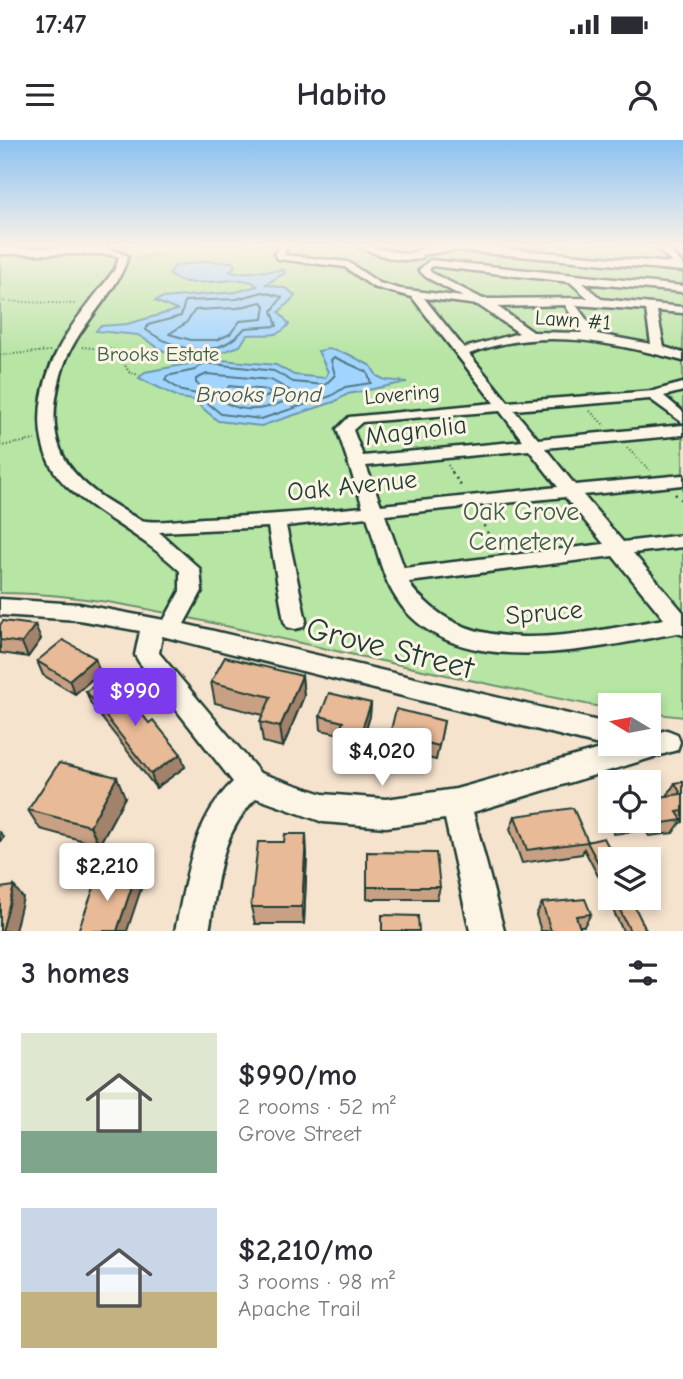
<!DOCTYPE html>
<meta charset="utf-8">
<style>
:root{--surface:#fff;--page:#f2f2f3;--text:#2b2b33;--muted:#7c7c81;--accent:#7c3aed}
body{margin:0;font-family:"Comic Neue",sans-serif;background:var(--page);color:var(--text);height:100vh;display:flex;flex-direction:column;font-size:26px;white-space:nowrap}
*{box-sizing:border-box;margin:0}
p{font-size:23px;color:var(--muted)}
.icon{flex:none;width:38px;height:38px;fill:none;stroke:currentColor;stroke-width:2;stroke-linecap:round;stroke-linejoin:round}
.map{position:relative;height:791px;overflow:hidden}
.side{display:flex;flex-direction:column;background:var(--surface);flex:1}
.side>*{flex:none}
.needle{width:46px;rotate:280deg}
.buttons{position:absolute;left:598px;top:553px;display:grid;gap:14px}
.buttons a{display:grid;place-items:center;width:63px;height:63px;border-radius:0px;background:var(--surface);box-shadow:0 4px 10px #0003;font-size:35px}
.price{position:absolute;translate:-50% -60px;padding:0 16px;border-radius:7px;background:#fff;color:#222;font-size:23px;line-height:46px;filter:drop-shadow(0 2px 4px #0008)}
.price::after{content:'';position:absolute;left:50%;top:42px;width:21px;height:16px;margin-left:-10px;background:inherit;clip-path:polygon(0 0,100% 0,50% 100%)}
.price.selected{background:var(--accent);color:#fff}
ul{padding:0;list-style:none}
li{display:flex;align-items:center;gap:21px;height:175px;padding:0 21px}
li span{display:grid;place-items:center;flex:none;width:196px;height:140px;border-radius:0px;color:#555}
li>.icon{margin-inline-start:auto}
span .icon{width:84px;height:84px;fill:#fffc;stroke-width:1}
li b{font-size:30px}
h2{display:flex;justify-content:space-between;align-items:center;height:84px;padding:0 21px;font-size:30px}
.status{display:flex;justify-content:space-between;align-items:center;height:49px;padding:0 35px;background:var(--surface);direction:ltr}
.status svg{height:19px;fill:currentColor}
header{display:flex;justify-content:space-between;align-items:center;height:91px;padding:0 21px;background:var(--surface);font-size:32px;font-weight:700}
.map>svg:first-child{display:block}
.green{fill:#b6e5a4;stroke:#6a916c;stroke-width:2}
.water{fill:#a1d5ff;stroke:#6d98ae;stroke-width:2}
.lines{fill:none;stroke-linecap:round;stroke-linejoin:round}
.shore{stroke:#537a85;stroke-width:2}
.minor-casing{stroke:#1f3d34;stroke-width:5}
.path-far1{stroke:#1f3d34;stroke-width:2;stroke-dasharray:1 2.5;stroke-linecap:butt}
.path{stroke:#1f3d34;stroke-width:2.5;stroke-dasharray:2 5;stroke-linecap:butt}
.minor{fill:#fcf5e5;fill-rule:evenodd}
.wall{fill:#c8a083;stroke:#1f3d34;stroke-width:2}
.shaded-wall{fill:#a2826a;stroke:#1f3d34;stroke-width:2}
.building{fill:#e8ba98;stroke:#1f3d34;stroke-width:2}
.labels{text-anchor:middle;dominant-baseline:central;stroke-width:6;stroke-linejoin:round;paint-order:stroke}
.far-street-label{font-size:21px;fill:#1f3d34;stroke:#fcf5e5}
.far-park-label{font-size:21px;fill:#3d5f4a;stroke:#fcf5e5}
.far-water-label{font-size:23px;font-style:italic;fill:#395b5d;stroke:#fcf5e5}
.street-label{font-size:26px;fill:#1f3d34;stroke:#fcf5e5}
.park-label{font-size:26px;fill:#3d5f4a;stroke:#fcf5e5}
.near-street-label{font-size:32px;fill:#1f3d34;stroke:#fcf5e5}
</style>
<div class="status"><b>17:47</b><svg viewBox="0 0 49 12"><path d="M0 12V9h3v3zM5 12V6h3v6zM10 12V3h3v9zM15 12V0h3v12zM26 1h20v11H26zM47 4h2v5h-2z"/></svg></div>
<header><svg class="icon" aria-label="menu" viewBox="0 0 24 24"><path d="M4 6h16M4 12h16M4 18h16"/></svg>Habito<svg class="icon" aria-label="person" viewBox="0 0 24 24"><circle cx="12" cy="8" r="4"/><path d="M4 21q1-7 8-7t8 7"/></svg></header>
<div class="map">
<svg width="683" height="791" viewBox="0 0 683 791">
<rect width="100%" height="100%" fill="#f6e3ce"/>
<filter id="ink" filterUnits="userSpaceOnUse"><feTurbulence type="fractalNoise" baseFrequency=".0143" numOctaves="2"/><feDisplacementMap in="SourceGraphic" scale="14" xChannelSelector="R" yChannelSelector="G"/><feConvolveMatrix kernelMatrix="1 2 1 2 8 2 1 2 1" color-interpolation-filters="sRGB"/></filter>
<g filter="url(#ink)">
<path class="green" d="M 0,105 L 683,105 L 683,577 L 649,573 L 649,565 L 611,565 L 611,569 C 499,547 389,523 278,498 C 185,477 95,453 0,453 Z"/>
<path class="water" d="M 207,121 L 232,122 L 235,126 L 230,131 L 234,133 L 284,130 L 285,133 L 266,144 L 288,149 L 295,156 L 279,172 L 289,184 C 277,200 264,193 247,195 L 240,206 L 214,215 L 211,219 L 276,225 L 294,235 L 325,238 L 328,232 L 318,211 L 329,209 L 348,214 L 371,226 L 377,236 L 385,240 L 407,242 L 348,254 L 334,262 L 261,286 L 218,281 L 193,260 L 180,258 L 139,238 L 145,232 L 193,223 L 198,217 L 164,211 L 138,195 L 96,191 L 100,186 L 127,184 L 177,170 L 155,161 L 161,158 L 236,152 L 257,146 C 244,129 188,155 169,134 L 175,126 Z"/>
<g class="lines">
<g class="shore">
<path d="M 263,152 L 282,157 L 272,171 L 277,186 L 245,188 C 217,221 179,212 146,190 L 148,185 L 181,176 L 185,161 L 237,159 Z"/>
<polygon points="261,162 265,165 263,179 240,181 230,194 217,200 191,200 169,194 186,183 195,170 237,168"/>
<polygon points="334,217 367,232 371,243 345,247 331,256 261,279 221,274 197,254 182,251 165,240 167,236 195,230 204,223 274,231 293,242 325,245 335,235 331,220"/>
<path d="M 207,234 L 271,240 L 298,255 C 252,278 235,273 196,243 L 196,239 Z"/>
<path d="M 229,246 L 267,250 L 271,255 C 256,262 239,260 226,251 Z"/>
</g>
<g class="minor-casing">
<g id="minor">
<path d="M 280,105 L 288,105 L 284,115 L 348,122 L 379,143 L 400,149 L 463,157 L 426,137 L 419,130 L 430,120 L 683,146 L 683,152 L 583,143 L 601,159 L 683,167 L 683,173 L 657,171 L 664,207 L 683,213 L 683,221 C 611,202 541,186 469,214 L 508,262 L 653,251 L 683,243 L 683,251 L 664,256 L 683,272 L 683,283 L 650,259 L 514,270 L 538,299 L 683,285 L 683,295 L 545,308 L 575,345 L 683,335 L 683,345 L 583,355 L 623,402 L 683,395 L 683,407 L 633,413 L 683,472 L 683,495 L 677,493 C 594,508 446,546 393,453 C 380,431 375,401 367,377 L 286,386 L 306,481 L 303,487 L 295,489 L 287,487 L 284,481 L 268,387 L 159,392 L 200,429 L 202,451 L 184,484 L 611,584 L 611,604 L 649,604 L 649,595 L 667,590 L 677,594 L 680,602 L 677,610 L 473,672 L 504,791 L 470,791 L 445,679 L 386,687 L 323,682 L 256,658 C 218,697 219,740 209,791 L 175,791 C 187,739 192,680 233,642 L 139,522 L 135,515 L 140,491 L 79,480 L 0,475 L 0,459 L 79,464 L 164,480 L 180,451 L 180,431 C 147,399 108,381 73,352 C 25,313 36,245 65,197 C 79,173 99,152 115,129 L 119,117 L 107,114 L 0,114 L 0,108 L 108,108 L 128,116 C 116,158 73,187 61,235 C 44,296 60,332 113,364 C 122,369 136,380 146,381 C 165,383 185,379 204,378 C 258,376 310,372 363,367 L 337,289 L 349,277 L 494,263 L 412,157 L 373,147 L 345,127 L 278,119 L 274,114 ZM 432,126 L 570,142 L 588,158 L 483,159 L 432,133 L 429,130 ZM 424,158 L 478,165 L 519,193 L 464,208 ZM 565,165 L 582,193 L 533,192 L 498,167 ZM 576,165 L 646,170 L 651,204 L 597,194 ZM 500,271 L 523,301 L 363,316 L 353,290 L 362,282 ZM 529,310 L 558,347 L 381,365 L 366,326 ZM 565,357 L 604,404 L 404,428 L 385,375 ZM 613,416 L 664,479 C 592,491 484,520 426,462 C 419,456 412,450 409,442 ZM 162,496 L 170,498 L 607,607 L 456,649 L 386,659 L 323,654 L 260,633 L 159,513 Z"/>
<path d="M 358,105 L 407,114 L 429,106 L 462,105 L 672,123 L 654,105 L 663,105 L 683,124 L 683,131 L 453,110 L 421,115 L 423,117 C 407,126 373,114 358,105 Z"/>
</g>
</g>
<g class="path-far1">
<polyline points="293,105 332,109 352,106"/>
<polyline points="135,117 161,115 178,105"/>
<polyline points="0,161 77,164"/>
<polyline points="82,207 116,210 129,232 139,235"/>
<polyline points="0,215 50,211"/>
<polyline points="590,271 605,286"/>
<polyline points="426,285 435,301"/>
<polyline points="0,306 35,300"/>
<polyline points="627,308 650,330"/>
<polyline points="448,325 453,333"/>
</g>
<g class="path">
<polyline points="452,332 463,349"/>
<polyline points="675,354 683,361"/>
<polyline points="477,373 497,410"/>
</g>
<use href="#minor" class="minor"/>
</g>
<g class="wall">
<polygon points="0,485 35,485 41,499 28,517 0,513"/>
<polygon points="37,521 100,532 75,554 43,535"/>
<polygon points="302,536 304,556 283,607 263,602 260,582 263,575 215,563 211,542"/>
<polygon points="86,551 112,555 185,627 156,648 91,564"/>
<polygon points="371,563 370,576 360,609 340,604 340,594 321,590 320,576"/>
<polygon points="444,581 436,620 388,608 390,594"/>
<polygon points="683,642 683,682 680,683 673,693 649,696 645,690 614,694 602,667 609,654 611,654 611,681 649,681 649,652 653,658 667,656 675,643"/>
<polygon points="125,657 99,705 40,689 28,670"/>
<polygon points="515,676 588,701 611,719 611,734 598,736 584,709 582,714 522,723 510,689"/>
<polygon points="284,702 307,713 304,784 255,784 251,767"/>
<polygon points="367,712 440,747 437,759 367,759"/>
<polygon points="542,763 591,774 584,786 579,786 581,791 541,791 536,775"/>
<polygon points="617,764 646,790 646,791 623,791 613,770"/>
</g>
<g class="shaded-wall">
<polygon points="35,485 41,499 28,517 22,503"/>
<polygon points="95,518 100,532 75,554 69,540"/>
<polygon points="302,536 304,556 283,607 280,587"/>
<polygon points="371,563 370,576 360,609 360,595"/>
<polygon points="181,614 185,627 156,648 151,634"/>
<polygon points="117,637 125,657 99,705 90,686"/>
<polygon points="0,692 4,697 0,702"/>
<polygon points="306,694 307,713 304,784 302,767"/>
<polygon points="135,737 141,749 127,791 117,791"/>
<polygon points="14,746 23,758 15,791 2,791"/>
</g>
<g class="building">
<polygon points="3,481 35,485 22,503 0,500 0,485"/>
<polygon points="63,500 95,518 69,540 37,521"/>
<polygon points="225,517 302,536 280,587 260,582 271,557 211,542"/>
<polygon points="101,542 112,555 122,549 149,583 153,580 181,614 151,634 86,551"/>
<polygon points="329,553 371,563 360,595 340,590 343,582 320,576"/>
<polygon points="396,569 444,581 439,606 390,594"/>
<polygon points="59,623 117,637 90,686 28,670"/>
<polygon points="683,642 683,671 677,672 682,680 657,684 653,677 649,677 649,652 653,658 681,654 675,643"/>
<polygon points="573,668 588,702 527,710 515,676"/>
<polygon points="285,694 306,694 302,767 251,767 258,702 284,702"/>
<polygon points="604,698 615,719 611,719 611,728 602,730 587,702"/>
<polygon points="367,712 436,713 440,747 367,747"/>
<polygon points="99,734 135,737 117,791 78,791"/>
<polygon points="14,746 2,791 0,791 0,748"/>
<polygon points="585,759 591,774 576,776 581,791 551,791 542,763"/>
<polygon points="632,761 646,790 630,791 617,764"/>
<polygon points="382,775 418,776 419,791 382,791"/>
</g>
</g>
<linearGradient id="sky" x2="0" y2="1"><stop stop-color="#8bc1f1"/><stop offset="0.49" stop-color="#fbf2e9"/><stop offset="1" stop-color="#fbf2e9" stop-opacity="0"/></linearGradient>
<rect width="683" height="216" fill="url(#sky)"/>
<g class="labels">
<g class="far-street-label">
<text transform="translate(573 180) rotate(4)">Lawn #1</text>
<text transform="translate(402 254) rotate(-5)">Lovering</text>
</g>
<g class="far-park-label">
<text x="158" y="214">Brooks Estate</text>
</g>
<g class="far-water-label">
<text x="259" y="254">Brooks Pond</text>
</g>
<g class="street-label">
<text transform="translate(416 291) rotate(-7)">Magnolia</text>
<text transform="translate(352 346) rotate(-6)">Oak Avenue</text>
<text transform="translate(544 473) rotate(-5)">Spruce</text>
</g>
<g class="park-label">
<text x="521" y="372">Oak Grove<tspan x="521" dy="30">Cemetery</tspan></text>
</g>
<g class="near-street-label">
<text transform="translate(390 508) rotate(14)">Grove Street</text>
</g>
</g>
</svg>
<div class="buttons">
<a><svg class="needle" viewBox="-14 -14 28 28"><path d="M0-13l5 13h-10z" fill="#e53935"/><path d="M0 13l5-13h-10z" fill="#7c7c81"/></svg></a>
<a><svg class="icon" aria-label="locate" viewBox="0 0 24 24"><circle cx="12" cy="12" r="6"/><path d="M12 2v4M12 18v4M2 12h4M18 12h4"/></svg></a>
<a><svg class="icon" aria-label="layers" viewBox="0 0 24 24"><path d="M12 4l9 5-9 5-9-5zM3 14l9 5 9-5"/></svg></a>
</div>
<b class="price selected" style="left:135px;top:588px">$990</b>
<b class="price" style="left:382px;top:648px">$4,020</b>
<b class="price" style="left:107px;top:763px">$2,210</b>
</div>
<section class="side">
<h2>3 homes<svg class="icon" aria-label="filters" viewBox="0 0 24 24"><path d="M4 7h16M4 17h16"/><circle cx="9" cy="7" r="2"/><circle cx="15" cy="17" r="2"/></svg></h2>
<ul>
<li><span style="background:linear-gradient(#dfe7d0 70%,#7fa58c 0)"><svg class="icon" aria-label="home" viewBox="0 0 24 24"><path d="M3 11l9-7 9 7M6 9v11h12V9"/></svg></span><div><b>$990/mo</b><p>2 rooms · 52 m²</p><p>Grove Street</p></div></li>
<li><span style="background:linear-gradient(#c9d6e8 60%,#c2b280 0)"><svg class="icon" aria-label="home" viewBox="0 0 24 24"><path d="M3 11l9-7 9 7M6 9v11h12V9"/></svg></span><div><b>$2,210/mo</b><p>3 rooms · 98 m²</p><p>Apache Trail</p></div></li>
</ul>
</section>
